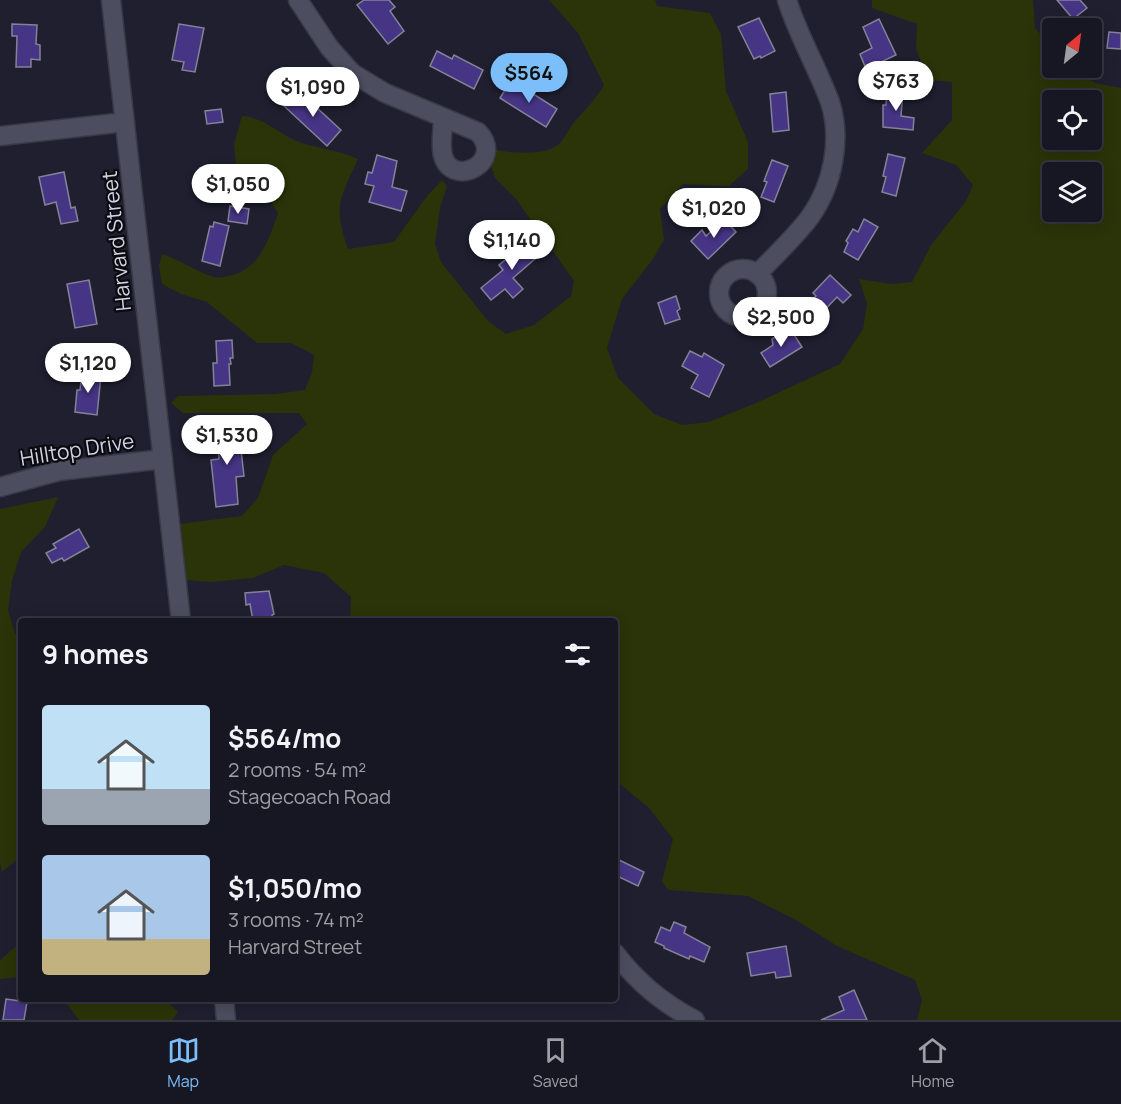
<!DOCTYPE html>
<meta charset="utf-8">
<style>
:root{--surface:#171724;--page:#242431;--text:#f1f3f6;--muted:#9e9fa6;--line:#363641;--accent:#7bbef9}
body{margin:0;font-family:Manrope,sans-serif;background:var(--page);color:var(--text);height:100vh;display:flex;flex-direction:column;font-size:22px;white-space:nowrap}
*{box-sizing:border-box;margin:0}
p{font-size:20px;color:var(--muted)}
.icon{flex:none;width:33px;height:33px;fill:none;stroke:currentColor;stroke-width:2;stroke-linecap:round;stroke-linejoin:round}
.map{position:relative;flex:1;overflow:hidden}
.drawer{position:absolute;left:18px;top:618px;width:600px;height:384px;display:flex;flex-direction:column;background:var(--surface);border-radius:6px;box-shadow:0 3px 15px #0003,0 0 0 2px var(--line)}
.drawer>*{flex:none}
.needle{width:39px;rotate:29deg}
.tools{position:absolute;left:1042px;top:18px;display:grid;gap:12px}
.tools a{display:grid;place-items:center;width:60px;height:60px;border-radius:6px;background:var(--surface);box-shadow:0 3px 15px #0003,0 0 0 2px var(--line);font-size:30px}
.price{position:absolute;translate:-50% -51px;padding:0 14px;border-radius:21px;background:#fff;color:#222;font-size:20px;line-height:39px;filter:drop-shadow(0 2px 3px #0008)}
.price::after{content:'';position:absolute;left:50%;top:36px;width:18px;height:14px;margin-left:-9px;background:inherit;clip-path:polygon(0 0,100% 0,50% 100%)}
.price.selected{background:var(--accent);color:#111}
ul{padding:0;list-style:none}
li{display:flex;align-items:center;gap:18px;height:150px;padding:0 24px}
li span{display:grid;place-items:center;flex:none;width:168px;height:120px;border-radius:6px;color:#555}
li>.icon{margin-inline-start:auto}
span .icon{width:72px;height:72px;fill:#fffc;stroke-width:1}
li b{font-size:26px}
h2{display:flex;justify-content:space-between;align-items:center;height:72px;padding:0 24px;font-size:26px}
.dock{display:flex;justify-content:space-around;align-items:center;height:84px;border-top:2px solid var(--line);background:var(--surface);font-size:16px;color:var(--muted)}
.dock a{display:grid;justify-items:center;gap:3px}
.dock .selected{color:var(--accent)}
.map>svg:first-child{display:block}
.green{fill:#2a3408;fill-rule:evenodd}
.building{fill:#463585;stroke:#848297;stroke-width:1.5}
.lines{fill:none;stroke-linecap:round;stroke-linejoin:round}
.minor-casing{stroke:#393947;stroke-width:21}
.secondary-casing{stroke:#393947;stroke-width:21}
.minor{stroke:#4c4d5f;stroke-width:18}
.secondary{stroke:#4c4d5f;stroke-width:18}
.labels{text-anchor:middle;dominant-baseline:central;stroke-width:4.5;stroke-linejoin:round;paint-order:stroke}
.street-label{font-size:21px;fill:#d2d2de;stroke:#0a0a11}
</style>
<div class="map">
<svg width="1121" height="1020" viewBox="0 0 1121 1020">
<rect width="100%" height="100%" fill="#1f1f30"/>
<g class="green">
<path d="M 549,0 L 655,0 L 657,6 L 710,13 L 721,34 L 726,91 L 748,142 L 748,169 L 729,186 L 683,184 L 660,209 L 664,240 L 653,259 L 622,299 L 607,348 L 618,378 L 654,414 L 682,425 L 709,422 L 756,403 L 840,364 L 863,329 L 867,304 L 859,279 L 892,284 L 912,282 L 931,245 L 966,201 L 973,185 L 956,165 L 922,153 L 952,120 L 952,82 L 928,80 L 916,49 L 917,24 L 872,8 L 872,0 L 1033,0 L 1035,28 L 1053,48 L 1053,68 L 1073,68 L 1095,83 L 1121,88 L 1121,1020 L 917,1020 L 922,1000 L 915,980 L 837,946 L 796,920 L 748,896 L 668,890 L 662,881 L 673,839 L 649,808 L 615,780 L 615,621 L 350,621 L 351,597 L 324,573 L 284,565 L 253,578 L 211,582 L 185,580 L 179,524 L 242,516 L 258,498 L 273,455 L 307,424 L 299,413 L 183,413 L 171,403 L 178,396 L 276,394 L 305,390 L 312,372 L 314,355 L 291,343 L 257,343 L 207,302 L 181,294 L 162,284 L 159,266 L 162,254 C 180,260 199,273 214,277 C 218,278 224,277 228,276 C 260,270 269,239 278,213 L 264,191 L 236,166 L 234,144 L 242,116 C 262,117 276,131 294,140 C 315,149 337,149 358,159 C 340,199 333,206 348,249 L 394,242 L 427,196 L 442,180 L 447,186 L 440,208 L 435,244 L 441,262 L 488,321 L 506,334 L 534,325 L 571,296 L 574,281 L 516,199 L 495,178 L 488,157 L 496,150 C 512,153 546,156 559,144 C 565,138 569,128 575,121 C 586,109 596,99 604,85 L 578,33 ZM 1053,100 L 1092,100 L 1092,140 L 1053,140 ZM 1053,172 L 1092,172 L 1092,212 L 1053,212 Z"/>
<polygon points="58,497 45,527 21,552 12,581 8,610 15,633 21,643 21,856 2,872 0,862 0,509"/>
<polygon points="21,942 21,977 0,979 0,960"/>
<polygon points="63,999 165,999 178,1012 172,1020 79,1020"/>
</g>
<g class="building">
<polygon points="364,0 389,0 395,7 390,11 404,31 388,44 357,5"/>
<polygon points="1057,0 1080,0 1087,8 1073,19"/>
<polygon points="759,18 775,51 761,58 760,56 754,59 738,27"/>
<polygon points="879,19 896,55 866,69 860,54 872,48 863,27"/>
<polygon points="12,24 37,25 36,44 40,45 40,60 31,59 31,67 16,67 17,36 12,36"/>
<polygon points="179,24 204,28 195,72 182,70 184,62 172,60"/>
<polygon points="1109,32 1121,33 1121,49 1107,48"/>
<polygon points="437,51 452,59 454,55 483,70 474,89 430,66"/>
<polygon points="510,82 523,90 524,88 557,109 546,127 500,98"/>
<polygon points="887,90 903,91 901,116 914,118 913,130 883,127 883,105 886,105"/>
<polygon points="304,92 318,105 316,107 341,130 327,146 283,105 291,96 296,100"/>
<polygon points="786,92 789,130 773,132 770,94"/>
<polygon points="221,109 223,122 207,124 205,111"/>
<polygon points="888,154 905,158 896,196 882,192 886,177 883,176"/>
<polygon points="377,155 397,161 392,187 407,191 401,211 369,202 374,186 365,184 368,172 372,173"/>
<polygon points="772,160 788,166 774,202 761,197 767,182 764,181"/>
<polygon points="64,172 71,208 75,207 78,221 61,224 56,202 45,205 39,177"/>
<polygon points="230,206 249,209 247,224 228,221"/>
<polygon points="724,219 736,232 708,259 691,241 702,230 706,236"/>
<polygon points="864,219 878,227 858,260 844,252 848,243 846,241 853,229 858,232"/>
<polygon points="214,222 229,226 220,266 202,261 210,226 213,227"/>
<polygon points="531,238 543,252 513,278 523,289 513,298 505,289 491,300 481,288 503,270 499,265"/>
<polygon points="830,275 851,295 843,303 837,297 818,317 806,306 816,296 813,293"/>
<polygon points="89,280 97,324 75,328 67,284"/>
<polygon points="676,296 680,309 677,311 680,319 665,324 658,303"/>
<polygon points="791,330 802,347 770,367 761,353 773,345 772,339 782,333 783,335"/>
<polygon points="232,340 233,358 230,358 231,364 229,364 230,385 214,386 213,363 217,363 216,341"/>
<polygon points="690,351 702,357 704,353 724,365 709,397 691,388 698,375 682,366"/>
<polygon points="82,373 101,375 97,415 75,412 77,390 80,390"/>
<polygon points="234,422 237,450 241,450 244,476 236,477 238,504 216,507 211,460 219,459 216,424"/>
<polygon points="79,529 89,547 64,561 62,558 52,563 46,553 56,548 53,544"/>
<polygon points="269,591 274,614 272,615 273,621 253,621 250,604 246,605 245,593"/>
<polygon points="615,858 644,872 638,886 615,875"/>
<polygon points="674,922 686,927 684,933 710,947 704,962 690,956 689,959 664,948 664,946 655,942 661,927 670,931"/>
<polygon points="786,946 791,976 776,978 775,972 751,976 747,953"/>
<polygon points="854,990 867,1020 821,1020 844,1010 839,997"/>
<polygon points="6,999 27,1002 24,1020 3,1020"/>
</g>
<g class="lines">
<g class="minor-casing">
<g id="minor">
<path d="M 298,0 L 329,47 L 352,73 L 385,93 L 478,132 C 506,162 453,189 443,156 C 440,145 443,130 443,118"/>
<polyline points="0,136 125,122"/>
<circle cx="743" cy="293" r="24"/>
<path d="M 757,274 C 775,256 795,237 810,217 C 833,185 842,139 830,102 C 817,67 798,35 787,0"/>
<polyline points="0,487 59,471 163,459"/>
<path d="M 615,953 C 637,982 662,1003 695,1020"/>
</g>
</g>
<g class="secondary-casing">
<g id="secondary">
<polyline points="111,0 181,621"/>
<polyline points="224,999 226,1020"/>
</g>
</g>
<use href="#minor" class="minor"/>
<use href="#secondary" class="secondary"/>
</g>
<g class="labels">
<g class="street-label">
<text transform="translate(116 241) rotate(-96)">Harvard Street</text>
<text transform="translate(77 449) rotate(-9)">Hilltop Drive</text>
</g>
</g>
</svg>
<div class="tools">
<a><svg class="needle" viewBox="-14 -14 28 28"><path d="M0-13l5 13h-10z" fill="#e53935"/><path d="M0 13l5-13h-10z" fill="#9e9fa6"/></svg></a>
<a><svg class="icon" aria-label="locate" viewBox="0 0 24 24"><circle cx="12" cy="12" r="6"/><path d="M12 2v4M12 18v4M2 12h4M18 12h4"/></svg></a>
<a><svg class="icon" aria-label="layers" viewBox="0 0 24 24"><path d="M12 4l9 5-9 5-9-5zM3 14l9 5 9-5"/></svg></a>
</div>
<b class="price selected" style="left:529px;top:104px">$564</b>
<b class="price" style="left:896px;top:112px">$763</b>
<b class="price" style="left:313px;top:118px">$1,090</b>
<b class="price" style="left:238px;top:215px">$1,050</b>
<b class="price" style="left:714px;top:239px">$1,020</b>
<b class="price" style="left:512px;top:271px">$1,140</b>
<b class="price" style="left:781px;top:348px">$2,500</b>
<b class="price" style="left:88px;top:394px">$1,120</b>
<b class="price" style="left:227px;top:466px">$1,530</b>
<section class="drawer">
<h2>9 homes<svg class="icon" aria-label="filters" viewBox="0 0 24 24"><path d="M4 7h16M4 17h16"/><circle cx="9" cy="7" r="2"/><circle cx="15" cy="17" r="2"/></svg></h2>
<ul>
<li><span style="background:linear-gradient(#bfe0f5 70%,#9aa5b1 0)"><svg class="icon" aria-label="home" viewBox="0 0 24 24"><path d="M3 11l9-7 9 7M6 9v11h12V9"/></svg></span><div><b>$564/mo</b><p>2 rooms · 54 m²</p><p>Stagecoach Road</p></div></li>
<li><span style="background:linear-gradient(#a9c7e8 70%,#c2b280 0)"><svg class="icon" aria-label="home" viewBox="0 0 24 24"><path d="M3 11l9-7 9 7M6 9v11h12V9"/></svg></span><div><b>$1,050/mo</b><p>3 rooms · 74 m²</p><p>Harvard Street</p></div></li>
</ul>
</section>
</div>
<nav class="dock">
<a class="selected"><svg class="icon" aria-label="map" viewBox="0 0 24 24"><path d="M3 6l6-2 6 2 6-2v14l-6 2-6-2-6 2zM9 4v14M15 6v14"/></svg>Map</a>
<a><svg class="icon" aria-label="saved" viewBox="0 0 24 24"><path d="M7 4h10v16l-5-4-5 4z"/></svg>Saved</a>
<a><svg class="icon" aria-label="home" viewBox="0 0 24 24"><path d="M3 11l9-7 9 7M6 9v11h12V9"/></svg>Home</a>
</nav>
